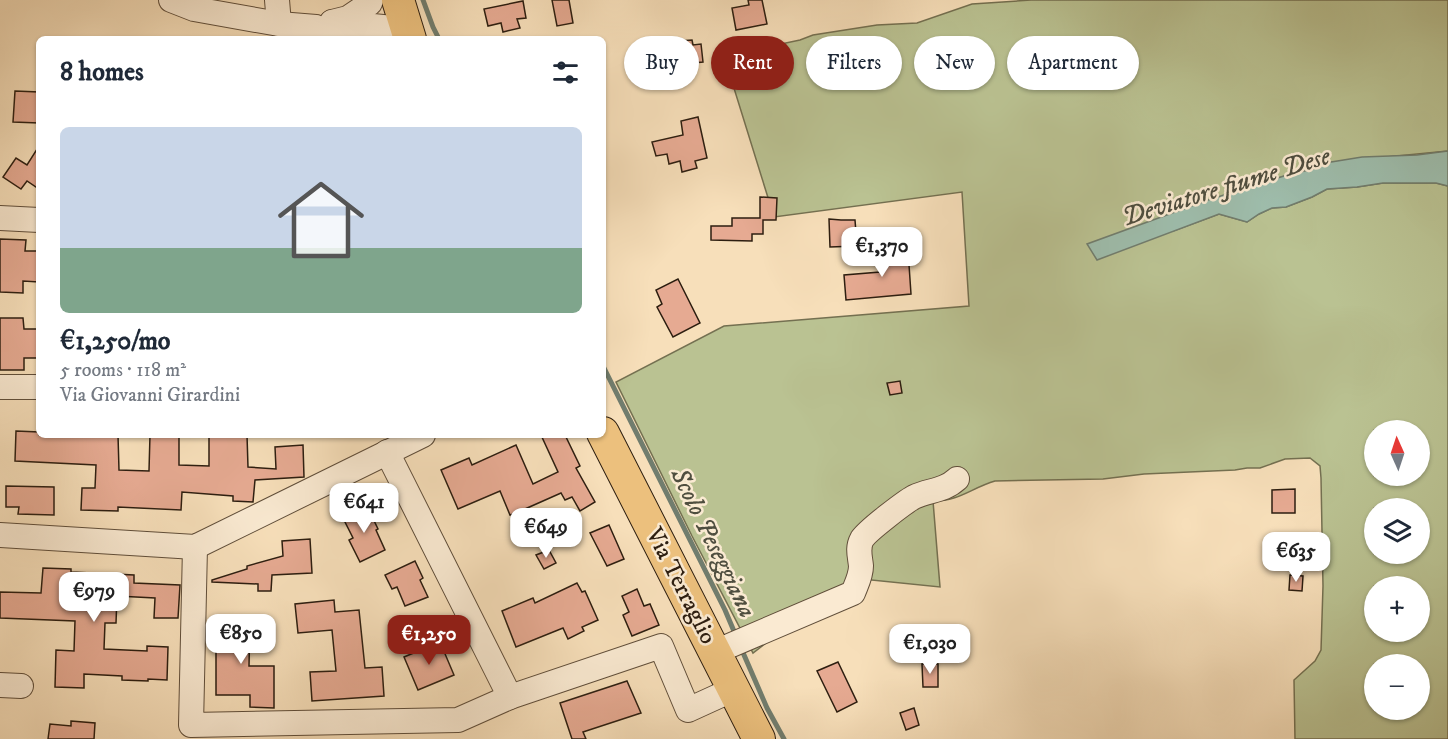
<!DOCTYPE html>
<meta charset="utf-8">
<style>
:root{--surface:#fff;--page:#f6f6f7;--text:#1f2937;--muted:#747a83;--line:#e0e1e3;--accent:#8f2418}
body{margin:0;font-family:"IM FELL DW Pica",serif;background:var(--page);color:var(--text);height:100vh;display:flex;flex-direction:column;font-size:22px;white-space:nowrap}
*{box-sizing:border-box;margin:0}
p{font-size:20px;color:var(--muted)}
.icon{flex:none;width:33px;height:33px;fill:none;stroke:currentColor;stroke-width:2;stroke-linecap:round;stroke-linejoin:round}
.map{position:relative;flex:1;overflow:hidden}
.panel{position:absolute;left:36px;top:36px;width:570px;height:402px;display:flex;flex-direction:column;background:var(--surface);border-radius:9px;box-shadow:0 2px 4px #0004}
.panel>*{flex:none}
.top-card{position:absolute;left:624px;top:36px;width:570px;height:54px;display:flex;gap:12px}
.needle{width:39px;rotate:357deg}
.fabs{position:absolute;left:1364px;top:420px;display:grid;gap:12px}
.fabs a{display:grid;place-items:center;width:66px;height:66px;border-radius:50%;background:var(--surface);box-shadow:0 2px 4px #0004;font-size:30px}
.price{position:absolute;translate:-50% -51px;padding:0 14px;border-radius:12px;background:#fff;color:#222;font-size:20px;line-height:39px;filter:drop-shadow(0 2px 3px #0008)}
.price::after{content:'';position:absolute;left:50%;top:36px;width:18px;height:14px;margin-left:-9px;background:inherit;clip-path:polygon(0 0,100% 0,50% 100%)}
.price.active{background:var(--accent);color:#fff}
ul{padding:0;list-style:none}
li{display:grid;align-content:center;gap:12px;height:318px;padding:0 24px}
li+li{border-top:2px solid var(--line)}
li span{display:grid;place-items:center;height:186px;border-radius:9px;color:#555}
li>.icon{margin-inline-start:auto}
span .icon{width:108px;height:108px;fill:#fffc;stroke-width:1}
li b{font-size:26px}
h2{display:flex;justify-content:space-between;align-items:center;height:72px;padding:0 24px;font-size:26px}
.tag{padding:0 21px;border-radius:27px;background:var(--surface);box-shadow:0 2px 4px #0004;font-size:21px;line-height:54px}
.tag.active{background:var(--accent);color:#fff}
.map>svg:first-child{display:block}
.green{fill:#bac292;stroke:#747051;stroke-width:1.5;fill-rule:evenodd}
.water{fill:#9ebdac;stroke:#717d6e;stroke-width:1.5}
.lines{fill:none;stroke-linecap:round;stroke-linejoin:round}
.stream{stroke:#717d6e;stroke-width:5}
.building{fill:#e6aa92;stroke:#2d1e10;stroke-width:1.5}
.minor-casing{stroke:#604e3a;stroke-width:26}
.major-casing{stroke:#2d1e10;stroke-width:34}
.minor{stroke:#faead2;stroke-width:24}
.major{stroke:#ecc07d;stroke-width:32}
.labels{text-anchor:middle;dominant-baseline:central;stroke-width:5;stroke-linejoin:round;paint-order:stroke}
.street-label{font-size:24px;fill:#2d1e10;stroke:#faead2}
.water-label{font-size:26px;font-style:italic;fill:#4f4e3f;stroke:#faead2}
</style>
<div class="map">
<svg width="1448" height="739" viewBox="0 0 1448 739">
<rect width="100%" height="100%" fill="#f7dfba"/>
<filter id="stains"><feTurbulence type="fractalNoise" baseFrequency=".00333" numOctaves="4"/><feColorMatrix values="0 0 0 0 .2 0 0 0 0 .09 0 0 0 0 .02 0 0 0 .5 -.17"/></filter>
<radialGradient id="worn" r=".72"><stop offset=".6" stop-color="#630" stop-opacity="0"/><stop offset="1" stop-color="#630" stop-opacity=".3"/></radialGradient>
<path class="green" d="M 1031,0 L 1448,0 L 1448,151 L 1325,163 C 1308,171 1291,173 1274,180 L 1173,231 L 1219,214 L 1247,222 L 1259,214 L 1272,208 L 1286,207 L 1312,197 L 1327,189 L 1357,187 L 1383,183 L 1436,183 L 1448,186 L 1448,739 L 1295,739 L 1294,680 L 1315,661 L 1321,650 L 1323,586 L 1321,478 L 1320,466 L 1310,458 L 1285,459 L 1260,468 L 1247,468 L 1235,470 L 1144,474 L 1103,479 L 995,481 C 971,488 960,501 933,501 L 940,587 L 852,578 L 753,653 L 692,536 L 616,382 L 724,326 L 969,306 L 962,192 L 774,217 L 724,56 L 800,40 L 813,35 L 877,25 L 917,23 L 972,4 ZM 1374,430 L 1419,430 L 1419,476 L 1374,476 ZM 1374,508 L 1419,508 L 1419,554 L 1374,554 ZM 1374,586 L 1419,586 L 1419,632 L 1374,632 ZM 1374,664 L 1419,664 L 1419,710 L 1374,710 Z"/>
<polygon class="water" points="1448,151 1448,186 1436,183 1383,183 1357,187 1327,189 1312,197 1286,207 1272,208 1259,214 1247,222 1219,214 1097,260 1087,244 1208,200 1287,175 1313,169 1325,163 1362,157 1417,155"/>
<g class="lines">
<g class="stream">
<polyline points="423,0 433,27 439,39"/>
<polyline points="603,366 725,610 736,636"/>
<polyline points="741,648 767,708 784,739"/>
</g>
</g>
<g class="building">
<polygon points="552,0 569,0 573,23 557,26"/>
<polygon points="748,0 762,0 767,24 736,30 732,8 749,5"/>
<polygon points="523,1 526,18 517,19 520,28 503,32 501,23 488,26 484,9"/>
<polygon points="692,40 693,45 701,44 703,62 682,64 679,41"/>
<polygon points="15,91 39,92 39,123 13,122"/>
<polygon points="698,117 707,158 695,161 697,168 682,172 680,161 669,164 667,154 656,156 652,142 683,135 681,121"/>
<polygon points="39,146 39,189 27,181 21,189 3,177 16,158 27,165"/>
<polygon points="760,197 777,198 776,220 763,220 763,234 752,234 752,241 711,240 711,226 732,226 732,218 760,218"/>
<polygon points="829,219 841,220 855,220 857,246 830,247"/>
<polygon points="0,239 26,240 25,251 39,251 39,282 23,281 23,293 0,292"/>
<polygon points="908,250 911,294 846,300 844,275 880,272 879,252"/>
<polygon points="678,279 700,323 673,337 657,307 662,304 656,290"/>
<polygon points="0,318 23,318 24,329 39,329 39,358 24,358 24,370 0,370"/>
<polygon points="900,381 902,393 890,395 887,383"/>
<polygon points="16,431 39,432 39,435 118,435 119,470 149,471 150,435 179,435 179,465 209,466 209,435 247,435 248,467 276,469 275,447 303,445 304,477 255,480 253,502 233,501 233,496 182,492 181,510 118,507 118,511 81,510 82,488 95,488 96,465 15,461"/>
<polygon points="541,435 565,435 580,466 576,468 595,502 580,511 572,497 565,500 561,493 525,509 537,535 525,542 513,514 510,515 500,491 458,509 441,470 469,458 472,465 516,445 533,484 558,472"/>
<polygon points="6,486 54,487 54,515 18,514 19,507 6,507"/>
<polygon points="1295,489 1295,513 1272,513 1272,490"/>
<polygon points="367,506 378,529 376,530 385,550 360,562 349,540 353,538 343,518"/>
<polygon points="609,525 624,559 607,566 590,533"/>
<polygon points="310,539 312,573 272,575 271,591 258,591 258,584 212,582 212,580 247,569 247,566 283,556 282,541"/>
<polygon points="549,550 556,563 544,569 536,555"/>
<polygon points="415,561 423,578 420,580 428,597 405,606 397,587 392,589 385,575"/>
<polygon points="43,568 71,569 71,572 134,575 134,583 180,585 178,618 154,618 155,598 117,596 116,623 105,623 104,649 147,651 147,646 168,647 167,680 148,679 148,681 122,680 122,676 84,674 84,688 55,687 56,650 74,651 75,621 0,618 0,592 41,593"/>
<polygon points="1290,575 1303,576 1302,591 1289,590"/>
<polygon points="577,583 582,592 585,591 598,620 582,627 584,631 568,639 563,628 516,647 502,611 533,598 535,603"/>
<polygon points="637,589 644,606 650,604 659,625 632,636 623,615 629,612 622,596"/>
<polygon points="334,600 335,612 359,610 365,668 382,667 384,696 312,701 310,672 336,671 332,630 298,633 295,604"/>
<polygon points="216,617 250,618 249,666 274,666 274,708 250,707 250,695 216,695"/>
<polygon points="440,642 454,675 418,690 404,657"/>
<polygon points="838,662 857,702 837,712 817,671"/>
<polygon points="922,664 938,664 938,687 923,687"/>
<polygon points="627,681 641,713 583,732 586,739 572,739 560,703"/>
<polygon points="914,708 919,725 906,730 900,713"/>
<polygon points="71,721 95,723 94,739 48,739 50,724 71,726"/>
</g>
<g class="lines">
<g class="minor-casing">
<g id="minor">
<polyline points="171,0 194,9 279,24 316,27 345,39"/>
<polyline points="277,0 279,24"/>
<polyline points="332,22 393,28 409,36 406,39"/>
<polyline points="332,22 348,18 370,3 371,0"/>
<polyline points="0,218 39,220"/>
<polyline points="0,387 39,387"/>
<polyline points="387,452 510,697"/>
<polyline points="0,535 195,547 423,435"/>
<polyline points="195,547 191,725 458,720 510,697 661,646 688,710 734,689"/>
<path d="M 715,652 L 853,593 C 856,585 861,576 861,566 C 860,556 857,548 862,539 C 868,530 905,502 914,497 C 929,490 944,491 957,479"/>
<polyline points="0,685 21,686"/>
</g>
</g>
<g class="major-casing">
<g id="major">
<polyline points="398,0 410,39"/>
<polyline points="603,433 759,739"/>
</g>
</g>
<use href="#minor" class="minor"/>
<use href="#major" class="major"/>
</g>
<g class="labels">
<g class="street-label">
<text transform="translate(681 586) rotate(63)">Via Terraglio</text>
</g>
<g class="water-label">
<text transform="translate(1226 187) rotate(-17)">Deviatore fiume Dese</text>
<text transform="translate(713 543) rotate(64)">Scolo Peseggiana</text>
</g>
</g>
<rect width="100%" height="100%" filter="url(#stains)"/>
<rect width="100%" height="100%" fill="url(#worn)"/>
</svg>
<div class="fabs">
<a><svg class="needle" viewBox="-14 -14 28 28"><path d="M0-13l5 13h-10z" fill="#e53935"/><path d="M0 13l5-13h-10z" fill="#747a83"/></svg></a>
<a><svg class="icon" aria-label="layers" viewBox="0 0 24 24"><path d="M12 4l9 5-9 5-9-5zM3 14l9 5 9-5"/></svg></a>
<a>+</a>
<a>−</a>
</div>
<b class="price" style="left:882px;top:278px">€1,370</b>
<b class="price" style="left:364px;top:534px">€641</b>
<b class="price" style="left:546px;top:559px">€649</b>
<b class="price" style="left:1296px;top:583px">€635</b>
<b class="price" style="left:94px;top:623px">€979</b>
<b class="price" style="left:241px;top:665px">€850</b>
<b class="price active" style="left:429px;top:666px">€1,250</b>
<b class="price" style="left:930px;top:675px">€1,030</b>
<div class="top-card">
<a class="tag">Buy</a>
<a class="tag active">Rent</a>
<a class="tag">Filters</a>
<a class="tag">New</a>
<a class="tag">Apartment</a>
</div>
<section class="panel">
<h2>8 homes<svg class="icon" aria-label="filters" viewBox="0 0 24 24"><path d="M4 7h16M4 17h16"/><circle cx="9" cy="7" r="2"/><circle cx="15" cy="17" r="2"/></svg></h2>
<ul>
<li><span style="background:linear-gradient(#c9d6e8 65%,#7fa58c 0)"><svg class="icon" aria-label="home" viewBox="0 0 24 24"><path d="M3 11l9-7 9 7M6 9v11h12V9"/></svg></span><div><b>€1,250/mo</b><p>5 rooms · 118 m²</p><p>Via Giovanni Girardini</p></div></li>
</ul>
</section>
</div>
